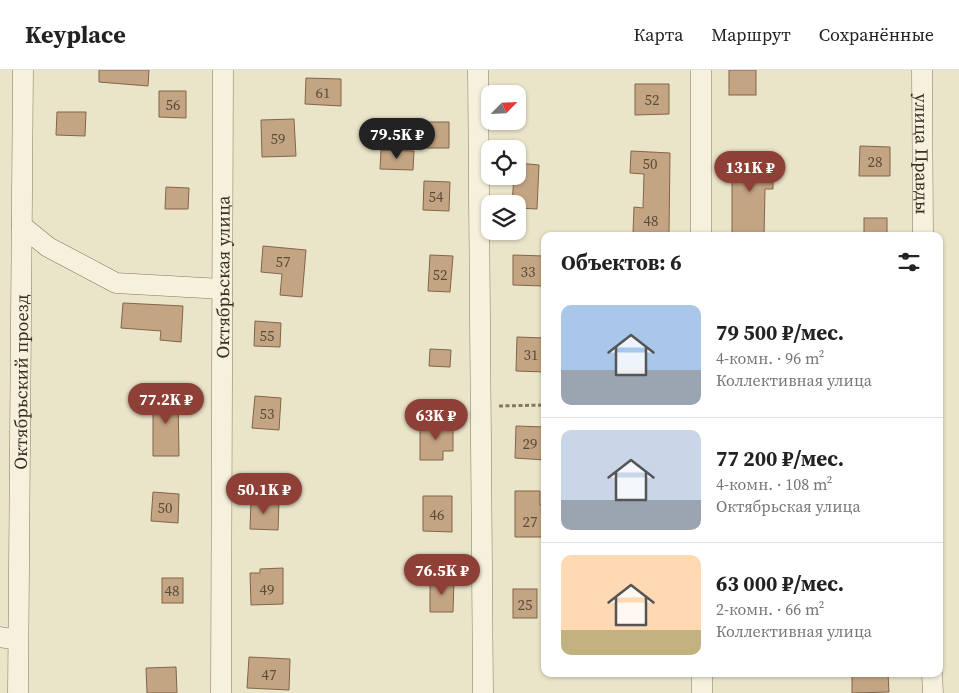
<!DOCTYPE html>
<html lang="ru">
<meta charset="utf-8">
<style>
:root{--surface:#fff;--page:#f2f2f2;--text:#222;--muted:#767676;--line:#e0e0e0;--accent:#8e3f36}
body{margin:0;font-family:"Source Serif 4",serif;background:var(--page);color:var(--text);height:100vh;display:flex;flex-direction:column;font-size:19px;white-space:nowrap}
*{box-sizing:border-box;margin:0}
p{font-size:16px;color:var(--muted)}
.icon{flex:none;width:28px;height:28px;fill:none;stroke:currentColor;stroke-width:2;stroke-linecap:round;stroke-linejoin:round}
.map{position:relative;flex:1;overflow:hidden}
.drawer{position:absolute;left:541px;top:162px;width:402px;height:445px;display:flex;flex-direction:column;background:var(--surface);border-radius:10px;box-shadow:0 1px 4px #0004}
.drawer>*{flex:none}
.needle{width:32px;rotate:66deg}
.fabs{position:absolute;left:481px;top:15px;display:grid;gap:10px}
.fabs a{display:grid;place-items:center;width:45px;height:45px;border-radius:10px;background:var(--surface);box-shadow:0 1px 4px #0004;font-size:25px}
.price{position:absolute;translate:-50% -42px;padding:0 11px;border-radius:18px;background:var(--accent);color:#fff;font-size:16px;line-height:32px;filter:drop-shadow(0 1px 2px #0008)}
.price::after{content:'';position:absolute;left:50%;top:30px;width:15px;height:11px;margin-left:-8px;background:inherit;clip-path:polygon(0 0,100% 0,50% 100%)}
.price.active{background:#222;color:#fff}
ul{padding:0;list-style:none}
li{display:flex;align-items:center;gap:15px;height:125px;padding:0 20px}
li+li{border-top:1px solid var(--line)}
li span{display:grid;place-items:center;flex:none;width:140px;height:100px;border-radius:10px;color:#555}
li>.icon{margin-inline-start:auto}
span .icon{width:60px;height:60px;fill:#fffc;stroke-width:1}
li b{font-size:21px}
h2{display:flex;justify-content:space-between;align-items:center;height:60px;padding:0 20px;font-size:21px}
header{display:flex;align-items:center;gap:30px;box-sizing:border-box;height:70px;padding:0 25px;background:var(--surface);border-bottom:1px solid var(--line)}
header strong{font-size:24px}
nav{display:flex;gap:28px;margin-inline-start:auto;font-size:18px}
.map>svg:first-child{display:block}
.building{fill:#c4a583;stroke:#826548}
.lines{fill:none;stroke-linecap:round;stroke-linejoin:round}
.minor-casing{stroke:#857860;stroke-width:21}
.path{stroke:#857860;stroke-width:3;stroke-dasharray:4 2.5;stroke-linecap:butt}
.minor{stroke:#f6f1dc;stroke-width:20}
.labels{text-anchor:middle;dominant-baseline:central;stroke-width:4;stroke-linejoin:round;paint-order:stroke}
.number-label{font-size:15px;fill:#5a4c3a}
.street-label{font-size:18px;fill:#372e22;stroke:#f2eed8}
</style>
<header>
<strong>Keyplace</strong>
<nav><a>Карта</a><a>Маршрут</a><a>Сохранённые</a></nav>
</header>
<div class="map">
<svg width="959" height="623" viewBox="0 0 959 623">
<rect width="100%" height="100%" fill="#eae4c9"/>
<g class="building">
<polygon points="99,0 149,0 148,16 99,12"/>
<rect x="729" y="0" width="27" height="25"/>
<polygon points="306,8 341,9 341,36 305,34"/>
<polygon points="635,14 669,14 669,44 635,45"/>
<polygon points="159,21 186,21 186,48 159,47"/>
<polygon points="57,42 86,42 85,66 56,65"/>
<polygon points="294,49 296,86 262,87 261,50"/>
<polygon points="422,52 449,52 449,78 423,78"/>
<polygon points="860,76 890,77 890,106 859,106"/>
<polygon points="381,80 414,81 413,100 380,99"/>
<polygon points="631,81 670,83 669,165 633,163 634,137 643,138 644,104 630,103"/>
<polygon points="732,84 773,84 773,119 765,119 764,166 732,166"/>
<polygon points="518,93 539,95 537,139 518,138 518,134 512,134 514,106 518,106"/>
<polygon points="424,111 450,112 449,141 423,140"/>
<polygon points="166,117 189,118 188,139 165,139"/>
<rect x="864" y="148" width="23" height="18"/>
<polygon points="263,176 306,180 302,227 280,225 282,204 261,202"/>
<polygon points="430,185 453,186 450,222 428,221"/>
<polygon points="513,185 544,186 543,216 513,215"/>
<polygon points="123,233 183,236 181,272 160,270 161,261 121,258"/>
<polygon points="255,251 281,253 280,277 254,276"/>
<polygon points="517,267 545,268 545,302 516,301"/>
<polygon points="430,279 451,280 450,297 429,296"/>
<polygon points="178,323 179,386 153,386 153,324"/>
<polygon points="255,326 281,328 279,360 252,358"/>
<polygon points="420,355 453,355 453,381 443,381 443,390 420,390"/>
<polygon points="516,356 545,357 545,390 515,388"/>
<polygon points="515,421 540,421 540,435 545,435 545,467 515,467"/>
<polygon points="153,422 179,424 178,453 151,451"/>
<polygon points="423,426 452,426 452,462 423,461"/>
<polygon points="251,430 279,431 278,460 250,459"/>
<polygon points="283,498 283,534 251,535 250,503 260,503 260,499"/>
<rect x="162" y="508" width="21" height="25"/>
<polygon points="430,509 454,510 453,542 430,542"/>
<rect x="513" y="519" width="24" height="29"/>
<polygon points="249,587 290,589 289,620 247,618"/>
<polygon points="176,597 177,623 147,623 146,598"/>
<polygon points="852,604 888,604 889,622 852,623"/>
</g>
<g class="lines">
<g class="minor-casing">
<g id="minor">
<polyline points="478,0 483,623"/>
<polyline points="701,0 701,166"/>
<path id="s1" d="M 922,0 L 923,166"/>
<polyline points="22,156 48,177 116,213 222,219"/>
<polyline points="0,567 18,570"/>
<polyline points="702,604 702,623"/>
<polyline points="932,604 933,623"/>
<path id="s2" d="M 18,623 L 23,0"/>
<path id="s3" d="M 221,623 L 223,0"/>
</g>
</g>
<polyline class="path" points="499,336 545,335"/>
<use href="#minor" class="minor"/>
</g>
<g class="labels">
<g class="number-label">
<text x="323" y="22">61</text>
<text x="652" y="29">52</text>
<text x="173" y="34">56</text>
<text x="278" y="68">59</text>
<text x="875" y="91">28</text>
<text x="650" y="93">50</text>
<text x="436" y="126">54</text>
<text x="651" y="150">48</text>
<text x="283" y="191">57</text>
<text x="528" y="201">33</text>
<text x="440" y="204">52</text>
<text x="267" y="265">55</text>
<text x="531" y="284">31</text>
<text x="267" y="343">53</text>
<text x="530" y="373">29</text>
<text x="165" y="437">50</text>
<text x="437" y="444">46</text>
<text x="530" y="451">27</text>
<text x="267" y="519">49</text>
<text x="172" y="520">48</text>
<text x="525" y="534">25</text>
<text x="269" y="604">47</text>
</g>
<g class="street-label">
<text stroke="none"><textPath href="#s1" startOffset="84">улица Правды</textPath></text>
<text stroke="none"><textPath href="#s3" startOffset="416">Октябрьская улица</textPath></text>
<text stroke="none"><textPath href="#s2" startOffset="311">Октябрьский проезд</textPath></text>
</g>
</g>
</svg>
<div class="fabs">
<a><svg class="needle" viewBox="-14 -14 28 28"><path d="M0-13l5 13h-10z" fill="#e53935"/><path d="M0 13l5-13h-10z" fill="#767676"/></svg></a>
<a><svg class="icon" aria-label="locate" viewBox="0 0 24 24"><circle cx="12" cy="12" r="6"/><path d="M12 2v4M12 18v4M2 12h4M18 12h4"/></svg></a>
<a><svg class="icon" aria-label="layers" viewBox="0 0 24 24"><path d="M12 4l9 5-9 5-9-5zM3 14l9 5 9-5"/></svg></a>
</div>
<b class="price active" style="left:397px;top:90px">79.5K ₽</b>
<b class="price" style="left:750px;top:123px">131K ₽</b>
<b class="price" style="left:166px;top:355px">77.2K ₽</b>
<b class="price" style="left:436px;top:371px">63K ₽</b>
<b class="price" style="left:264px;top:445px">50.1K ₽</b>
<b class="price" style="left:442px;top:526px">76.5K ₽</b>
<section class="drawer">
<h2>Объектов: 6<svg class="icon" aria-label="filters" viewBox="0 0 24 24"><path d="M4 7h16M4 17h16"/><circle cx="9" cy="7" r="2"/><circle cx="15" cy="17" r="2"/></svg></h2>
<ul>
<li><span style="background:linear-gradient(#a9c7e8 65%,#9aa5b1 0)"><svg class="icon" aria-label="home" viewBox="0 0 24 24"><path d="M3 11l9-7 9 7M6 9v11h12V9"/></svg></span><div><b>79 500 ₽/мес.</b><p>4-комн. · 96 m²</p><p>Коллективная улица</p></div></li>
<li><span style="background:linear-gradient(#c9d6e8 70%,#9aa5b1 0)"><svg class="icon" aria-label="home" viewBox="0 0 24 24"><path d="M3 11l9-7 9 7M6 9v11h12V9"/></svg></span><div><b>77 200 ₽/мес.</b><p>4-комн. · 108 m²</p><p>Октябрьская улица</p></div></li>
<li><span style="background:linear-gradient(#ffd9b3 75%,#c2b280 0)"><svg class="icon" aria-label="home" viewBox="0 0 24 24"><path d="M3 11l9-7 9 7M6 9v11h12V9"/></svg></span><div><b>63 000 ₽/мес.</b><p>2-комн. · 66 m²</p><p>Коллективная улица</p></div></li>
</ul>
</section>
</div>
